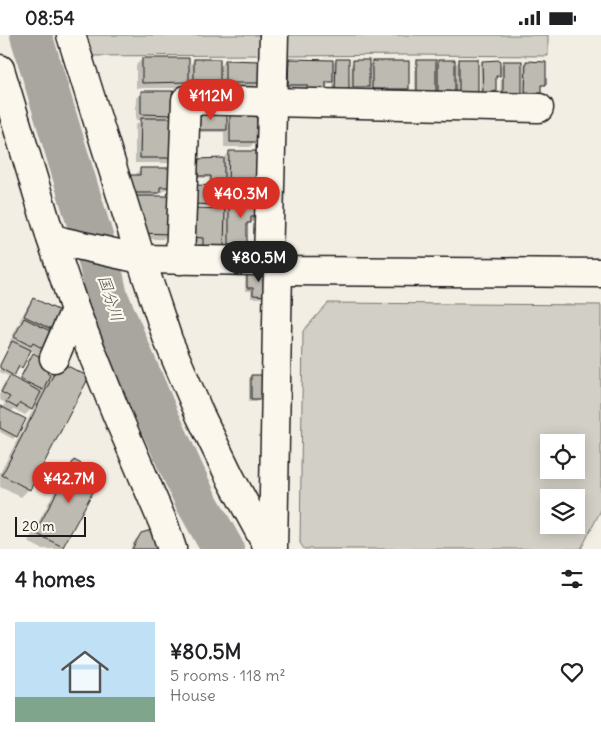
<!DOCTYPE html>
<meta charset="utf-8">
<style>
:root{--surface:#fff;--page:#f2f2f2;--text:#202124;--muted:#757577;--accent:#d93025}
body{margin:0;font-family:Delius,"Klee One",sans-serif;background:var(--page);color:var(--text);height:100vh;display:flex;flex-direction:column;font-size:19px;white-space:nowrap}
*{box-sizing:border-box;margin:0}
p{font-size:16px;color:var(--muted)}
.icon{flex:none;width:28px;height:28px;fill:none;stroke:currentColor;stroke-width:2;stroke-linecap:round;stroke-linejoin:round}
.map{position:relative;height:514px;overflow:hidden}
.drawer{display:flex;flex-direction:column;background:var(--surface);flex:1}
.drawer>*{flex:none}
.fabs{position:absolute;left:540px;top:399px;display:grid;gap:10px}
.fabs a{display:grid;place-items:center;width:45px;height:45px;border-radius:0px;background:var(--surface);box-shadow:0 2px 12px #0003;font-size:25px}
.scale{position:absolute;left:15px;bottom:12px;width:71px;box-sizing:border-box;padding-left:5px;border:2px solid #1c1c1c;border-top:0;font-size:14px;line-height:18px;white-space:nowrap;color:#1c1c1c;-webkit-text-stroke:4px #fbf7ec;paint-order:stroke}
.price{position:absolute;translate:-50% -42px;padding:0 11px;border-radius:18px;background:var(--accent);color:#fff;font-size:16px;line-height:32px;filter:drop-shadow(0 1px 2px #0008)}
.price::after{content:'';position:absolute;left:50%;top:30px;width:15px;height:11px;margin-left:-8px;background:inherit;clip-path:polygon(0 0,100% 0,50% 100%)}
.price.selected{background:#222;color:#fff}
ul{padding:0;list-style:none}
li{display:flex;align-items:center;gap:15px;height:125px;padding:0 15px}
li span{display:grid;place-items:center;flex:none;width:140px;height:100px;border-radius:0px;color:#555}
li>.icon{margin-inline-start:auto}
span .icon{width:60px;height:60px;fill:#fffc;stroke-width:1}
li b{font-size:21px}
h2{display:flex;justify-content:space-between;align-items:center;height:60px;padding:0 15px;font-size:21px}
.status{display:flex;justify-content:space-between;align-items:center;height:35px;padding:0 25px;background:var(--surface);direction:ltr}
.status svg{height:14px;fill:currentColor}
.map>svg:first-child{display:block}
.green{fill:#d2cfc6;stroke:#777671;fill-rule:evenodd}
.shadow{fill:#0003}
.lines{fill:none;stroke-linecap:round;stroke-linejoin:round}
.river{stroke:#a9a6a0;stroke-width:42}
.building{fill:#bdbab1;stroke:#1c1c1c}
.minor-casing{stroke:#1c1c1c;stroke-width:31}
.minor{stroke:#fbf7ec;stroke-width:28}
.labels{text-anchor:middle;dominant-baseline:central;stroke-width:4.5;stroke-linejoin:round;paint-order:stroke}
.water-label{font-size:16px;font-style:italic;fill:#545351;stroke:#fbf7ec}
</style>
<div class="status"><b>08:54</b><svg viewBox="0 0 49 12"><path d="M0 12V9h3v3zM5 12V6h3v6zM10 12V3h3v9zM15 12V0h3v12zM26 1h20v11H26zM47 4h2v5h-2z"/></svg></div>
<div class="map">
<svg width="601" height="514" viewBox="0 0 601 514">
<rect width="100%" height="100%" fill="#f2eee4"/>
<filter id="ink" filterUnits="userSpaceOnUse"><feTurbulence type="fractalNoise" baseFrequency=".02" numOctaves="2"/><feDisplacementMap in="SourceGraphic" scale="10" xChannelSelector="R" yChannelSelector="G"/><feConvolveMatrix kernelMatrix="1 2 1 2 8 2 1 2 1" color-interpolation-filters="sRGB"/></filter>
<g filter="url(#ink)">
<g class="green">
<polygon points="80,0 262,0 261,20 86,21"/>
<polygon points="286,0 548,0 548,21 407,20 286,21"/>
<path d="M 328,268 L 601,270 L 601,475 L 581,514 L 304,514 L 300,508 L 303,296 ZM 549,408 L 576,408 L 576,435 L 549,435 ZM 549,462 L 576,462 L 576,490 L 549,490 Z"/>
</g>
<g class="shadow">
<polygon points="142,24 188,32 194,25 219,33 225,26 259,48 253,53 220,53 220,48 213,54 189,54 188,46 182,53 136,53 136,30"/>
<polygon points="289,25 332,30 336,25 347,57 333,60 333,45 326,52 325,55 283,55 284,31"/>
<polygon points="354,26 368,31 372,27 408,54 402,60 367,60 366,54 350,54 351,29"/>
<polygon points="417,26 434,31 439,26 454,31 459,26 477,57 415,60 415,29"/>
<polygon points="482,27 499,32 503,28 521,59 500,61 501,39 496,44 495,44 495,57 492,59 480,60 480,30"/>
<polygon points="526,28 544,49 540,52 540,59 538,61 523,61 523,30"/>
<polygon points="142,57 171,80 166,84 174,123 168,128 135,128 135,90 141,85 136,85 136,63"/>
<polygon points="202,78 226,86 230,81 256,106 250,112 224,112 224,97 191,97 199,84 199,80"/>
<polygon points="230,117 254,148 248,154 223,153 222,169 220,172 192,171 222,152 222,146 209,146 209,143 196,143 195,128 224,125 224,123"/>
<polygon points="141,134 169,151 163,157 159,157 154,162 169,198 163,204 136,204 131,187 135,140"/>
<polygon points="230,164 257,181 252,187 250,187 246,192 246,210 240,216 198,217 198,208 188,208 224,175 224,170"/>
<polygon points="248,238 268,239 265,263 251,263 251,256 245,256 245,241"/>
<polygon points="34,264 62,278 44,314 38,320 30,315 21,333 18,335 16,334 11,342 18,346 28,326 34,320 45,339 50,341 52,337 61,329 29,454 21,462 0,452 0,438 35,371 25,380 14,374 11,377 16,401 13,404 0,397 0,372 2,373 5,368 0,365 0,356 4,348 10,342 0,337 0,329 11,309 9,308 18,290 21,287 19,287 28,270"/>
<polygon points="251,341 264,364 261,366 249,366 249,344"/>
<polygon points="74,427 62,512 60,514 42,514 28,507 66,435"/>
<polygon points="141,499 159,514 130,514 135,505"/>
</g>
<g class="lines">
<polyline class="river" points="31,0 99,225 107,262 155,376 196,466 223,514"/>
</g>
<g class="building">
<polygon points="142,23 189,23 189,47 142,48"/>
<rect x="194" y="24" width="26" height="24"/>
<polygon points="289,24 333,25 333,47 326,47 326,56 307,56 307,50 288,50"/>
<polygon points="336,24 349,24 349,58 335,58"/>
<rect x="459" y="24" width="19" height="34"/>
<polygon points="225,25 260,26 260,48 225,48"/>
<rect x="353" y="25" width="16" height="27"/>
<rect x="417" y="25" width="19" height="33"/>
<rect x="438" y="25" width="17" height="33"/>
<polygon points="500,25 500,41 496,41 496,57 483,58 482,26"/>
<rect x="372" y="26" width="37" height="28"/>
<rect x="503" y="26" width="19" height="33"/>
<polygon points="526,26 546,27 546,50 541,50 541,59 525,59"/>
<polygon points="141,56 173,56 172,80 141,79"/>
<polygon points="201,77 227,77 227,95 194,95 194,82 201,82"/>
<rect x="230" y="80" width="27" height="27"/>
<polygon points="141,83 175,83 175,123 140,123"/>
<polygon points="229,116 257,116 255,148 228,148"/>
<polygon points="224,123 224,147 211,147 211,141 198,141 197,124"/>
<polygon points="140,133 170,133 170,152 160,152 160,158 129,158 129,140 140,140"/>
<polygon points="194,150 224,151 224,170 194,169"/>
<polygon points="130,161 171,161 170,199 141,198"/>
<polygon points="229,163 259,163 259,182 251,182 251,188 247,188 247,210 229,210"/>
<polygon points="194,173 225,174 224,212 203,212 203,203 193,202"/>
<polygon points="247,237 269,238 269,261 253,260 253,253 247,253"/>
<polygon points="33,263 64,278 55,296 24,281"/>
<polygon points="24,283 54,298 45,315 33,308 31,311 14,302"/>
<polygon points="12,306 31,315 22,333 19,331 14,341 0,333 0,330"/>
<polygon points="33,318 52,328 47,338 50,340 43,355 20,344"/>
<polygon points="60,327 89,342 30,455 2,440"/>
<polygon points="251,340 266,340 265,364 251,364"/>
<polygon points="10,341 41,357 32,375 20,368 17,373 6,367 10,362 1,357"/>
<polygon points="0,371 26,384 17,402 0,393"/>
<polygon points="74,425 102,440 63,512 35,498"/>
<polygon points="155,494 160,514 132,514 141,498"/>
</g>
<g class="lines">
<g class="minor-casing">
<g id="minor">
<polyline points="71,0 141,224 168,305 200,380 231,444 269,514"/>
<polyline points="0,34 51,203 75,275 117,380 164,490 172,514"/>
<polyline points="51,203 64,207 141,224 268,226 278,233 289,236 601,238"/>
<polyline points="180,225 186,65 539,73"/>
<polyline points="268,226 274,0"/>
<polyline points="54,323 75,275"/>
<polyline points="273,514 278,233"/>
</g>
</g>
<use href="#minor" class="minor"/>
</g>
</g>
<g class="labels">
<g class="water-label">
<text transform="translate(111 263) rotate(72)">国分川</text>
</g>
</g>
</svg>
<div class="fabs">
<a><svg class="icon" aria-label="locate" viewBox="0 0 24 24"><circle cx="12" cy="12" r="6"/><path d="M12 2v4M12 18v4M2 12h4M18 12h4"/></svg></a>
<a><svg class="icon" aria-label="layers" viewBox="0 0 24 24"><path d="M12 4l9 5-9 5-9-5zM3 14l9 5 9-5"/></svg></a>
</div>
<div class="scale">20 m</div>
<b class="price" style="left:211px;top:86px">¥112M</b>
<b class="price" style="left:241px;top:184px">¥40.3M</b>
<b class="price selected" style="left:259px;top:248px">¥80.5M</b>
<b class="price" style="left:69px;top:469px">¥42.7M</b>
</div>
<section class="drawer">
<h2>4 homes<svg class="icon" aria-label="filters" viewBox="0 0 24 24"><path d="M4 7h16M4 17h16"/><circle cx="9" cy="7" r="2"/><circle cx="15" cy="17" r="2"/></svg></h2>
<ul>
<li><span style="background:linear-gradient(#bfe0f5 75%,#7fa58c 0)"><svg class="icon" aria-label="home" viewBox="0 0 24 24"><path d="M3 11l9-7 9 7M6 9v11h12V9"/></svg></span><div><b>¥80.5M</b><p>5 rooms · 118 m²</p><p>House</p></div><svg class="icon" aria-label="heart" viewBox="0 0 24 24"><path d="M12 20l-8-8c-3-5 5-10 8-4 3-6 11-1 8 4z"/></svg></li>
</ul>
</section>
